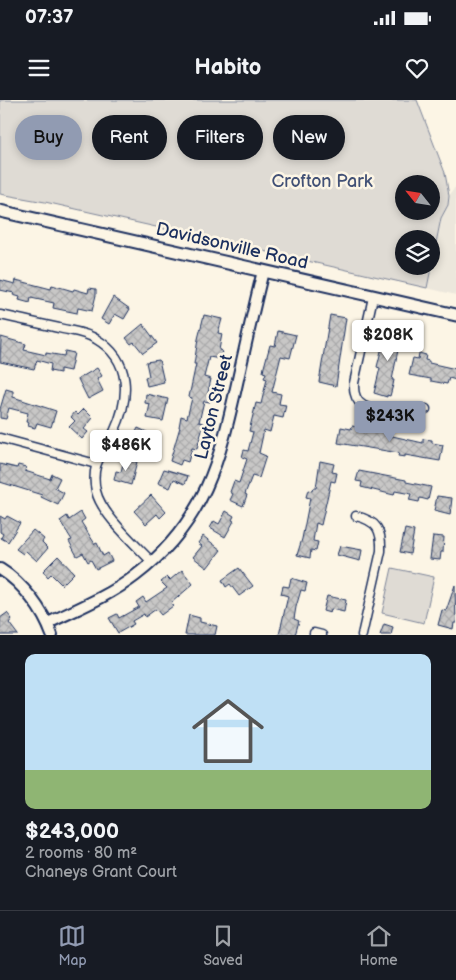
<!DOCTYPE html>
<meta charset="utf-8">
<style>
:root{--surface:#171b24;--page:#20242c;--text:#f1f3f6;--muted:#9ea1a6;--line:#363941;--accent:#919bb2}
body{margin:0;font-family:"Balsamiq Sans",sans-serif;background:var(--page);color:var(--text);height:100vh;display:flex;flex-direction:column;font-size:19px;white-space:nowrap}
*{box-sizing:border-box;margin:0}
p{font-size:16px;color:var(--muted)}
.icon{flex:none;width:28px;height:28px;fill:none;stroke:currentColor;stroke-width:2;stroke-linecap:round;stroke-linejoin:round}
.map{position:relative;height:535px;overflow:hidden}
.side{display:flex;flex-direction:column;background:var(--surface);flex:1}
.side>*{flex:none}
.top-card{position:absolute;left:15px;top:15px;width:426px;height:45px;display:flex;gap:10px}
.needle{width:32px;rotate:300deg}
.tools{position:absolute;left:395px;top:75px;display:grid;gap:10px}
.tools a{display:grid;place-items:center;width:45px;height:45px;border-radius:50%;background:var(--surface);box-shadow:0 2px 8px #0003;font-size:25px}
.price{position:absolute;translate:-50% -42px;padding:0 11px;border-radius:5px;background:#fff;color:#222;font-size:16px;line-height:32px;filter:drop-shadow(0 1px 2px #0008)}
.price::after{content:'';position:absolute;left:50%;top:30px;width:15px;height:11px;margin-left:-8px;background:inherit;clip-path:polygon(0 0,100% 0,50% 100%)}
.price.on{background:var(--accent);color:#111}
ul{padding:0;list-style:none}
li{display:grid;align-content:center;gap:10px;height:265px;padding:0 25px}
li+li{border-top:1px solid var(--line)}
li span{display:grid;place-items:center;height:155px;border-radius:10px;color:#555}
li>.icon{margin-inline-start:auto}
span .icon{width:90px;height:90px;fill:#fffc;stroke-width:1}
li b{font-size:21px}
.chip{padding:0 18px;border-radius:22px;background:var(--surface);box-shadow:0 2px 8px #0003;font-size:18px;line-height:45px}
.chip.on{background:var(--accent);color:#111}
.status{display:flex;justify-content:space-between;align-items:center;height:35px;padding:0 25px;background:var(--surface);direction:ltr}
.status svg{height:14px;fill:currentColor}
header{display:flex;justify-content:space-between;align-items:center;height:65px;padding:0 25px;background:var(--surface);font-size:22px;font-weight:800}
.menu{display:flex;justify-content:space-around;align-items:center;height:70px;border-top:1px solid var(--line);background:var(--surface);font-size:14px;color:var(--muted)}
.menu a{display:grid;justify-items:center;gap:2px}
.menu .on{color:var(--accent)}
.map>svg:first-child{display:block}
.built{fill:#ece7dc}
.green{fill:#dfdbd4;stroke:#7d8599;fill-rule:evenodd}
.building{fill:url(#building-cross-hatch);stroke:#1b2f5e}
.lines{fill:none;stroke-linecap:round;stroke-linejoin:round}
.minor-casing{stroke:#1b2f5e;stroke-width:11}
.tertiary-casing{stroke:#1b2f5e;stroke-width:14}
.secondary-casing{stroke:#1b2f5e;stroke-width:15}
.minor{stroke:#fcf5e5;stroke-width:8}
.tertiary{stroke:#fcf5e5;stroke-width:10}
.secondary{stroke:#fcf5e5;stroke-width:11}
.labels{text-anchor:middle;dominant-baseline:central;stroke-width:5;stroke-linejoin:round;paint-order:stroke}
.park-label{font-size:18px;fill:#425176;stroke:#fcf5e5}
.street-label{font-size:18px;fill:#1b2f5e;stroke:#fcf5e5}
</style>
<div class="status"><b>07:37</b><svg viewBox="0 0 49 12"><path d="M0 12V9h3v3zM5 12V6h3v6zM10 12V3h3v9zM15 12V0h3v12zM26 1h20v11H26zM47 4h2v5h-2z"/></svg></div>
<header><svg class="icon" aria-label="menu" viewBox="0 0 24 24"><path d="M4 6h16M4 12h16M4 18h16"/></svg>Habito<svg class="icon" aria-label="heart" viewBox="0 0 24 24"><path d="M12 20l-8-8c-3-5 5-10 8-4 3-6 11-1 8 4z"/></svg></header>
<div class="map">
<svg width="456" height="535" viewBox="0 0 456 535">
<defs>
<pattern id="building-cross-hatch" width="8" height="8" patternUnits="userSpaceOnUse" patternTransform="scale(1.25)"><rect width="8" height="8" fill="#c8c7c6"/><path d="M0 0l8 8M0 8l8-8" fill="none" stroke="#ababac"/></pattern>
</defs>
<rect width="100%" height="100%" fill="#fcf5e5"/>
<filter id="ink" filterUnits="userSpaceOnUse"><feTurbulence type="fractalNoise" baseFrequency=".02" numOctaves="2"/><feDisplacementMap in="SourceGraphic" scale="10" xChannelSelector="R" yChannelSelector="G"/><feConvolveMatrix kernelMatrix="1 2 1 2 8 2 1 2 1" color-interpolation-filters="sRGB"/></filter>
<g filter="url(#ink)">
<polygon class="built" points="456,86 456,195 427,188 441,118 448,105 449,96"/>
<g class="green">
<path d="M 0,0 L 417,0 L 445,73 L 449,96 L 448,105 L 441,118 L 427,188 L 45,102 L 0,94 ZM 404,84 L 431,84 L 431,111 L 404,111 ZM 404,139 L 431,139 L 431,166 L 404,166 Z"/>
<polygon points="392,468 434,477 424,523 382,513"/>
</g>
<g class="building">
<polygon points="0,180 15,184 16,180 51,189 52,185 73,191 74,189 88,193 89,188 96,189 96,195 92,211 78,208 77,213 53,208 54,203 31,198 30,203 19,200 20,197 13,195 14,193 0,190"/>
<polygon points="113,197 130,209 124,219 115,214 109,224 101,219"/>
<polygon points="204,215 222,219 218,233 222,234 219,250 222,251 220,259 209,257 204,277 211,279 208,293 212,294 210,302 204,301 199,322 204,323 197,349 192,348 188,362 182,360 180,365 170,361 180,327 179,327 181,316 187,318 192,298 189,297 196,264 194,264 198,239"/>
<polygon points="330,215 346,218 336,286 319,282"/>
<polygon points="143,224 157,243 143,253 134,242 131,244 126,238"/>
<polygon points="387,227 402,230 392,280 394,280 393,285 390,296 387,295 387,297 374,293 380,268 377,267"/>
<polygon points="278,231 296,235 290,258 281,256 272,292 281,294 279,304 286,305 283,318 274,316 270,332 264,330 259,353 266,356 259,378 252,376 245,394 247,395 243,406 230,400 233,394 230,392 234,381 239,383 247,359 242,357 244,350 248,351 253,332 249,331 256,303 261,304 267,279 264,278 266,273 263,272 264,267 270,245 275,246"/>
<polygon points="1,237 26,244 24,250 46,255 46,253 64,256 65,251 74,253 70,271 60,269 60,273 50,271 51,264 37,260 34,269 0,262"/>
<polygon points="419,253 426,255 425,260 429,261 429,263 456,269 456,280 449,278 447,284 431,281 431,279 409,275 413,258 418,259"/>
<polygon points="159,260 164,282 147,286 145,277 149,276 146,262"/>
<polygon points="97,268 102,276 97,279 103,291 88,299 78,279"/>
<polygon points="6,289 13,291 13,297 56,311 51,327 37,323 35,328 28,326 29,323 26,322 28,313 9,308 6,319 0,318 0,309"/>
<polygon points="146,294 168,299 163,321 147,318 150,304 145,303"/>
<polygon points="84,309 93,318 84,329 88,332 82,339 69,327 75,321 71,317 75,312 78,315"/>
<polygon points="352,326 373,330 373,329 382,331 389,333 388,335 423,343 423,339 432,340 432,343 443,345 440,361 405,355 405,357 398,356 399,353 338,343 341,327 351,329"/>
<polygon points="138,328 151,334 143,350 134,346 136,340 133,338"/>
<polygon points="124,359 137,362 131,385 114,380 116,371 121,372"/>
<polygon points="320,361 334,364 332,372 337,373 335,382 331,381 321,425 316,423 313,441 318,442 316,451 311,450 310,458 297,455 302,439 310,398 306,397 308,390 312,391 313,388 316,388"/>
<polygon points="0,364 17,368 18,365 26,367 25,371 50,379 52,374 60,378 55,388 64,393 58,405 41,397 42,395 0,382"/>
<polygon points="164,369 188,376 185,384 174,379 170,388 158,383"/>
<polygon points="359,371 406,380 406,382 431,387 428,400 420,398 419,402 409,400 411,394 395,391 394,395 361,387 362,382 356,381"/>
<polygon points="151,395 166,412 160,418 157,414 146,424 134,411"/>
<polygon points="437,396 452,398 450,415 434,411"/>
<polygon points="226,411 234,416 232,420 234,421 225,437 210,428 214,421 219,424"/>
<polygon points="81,412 85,419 81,422 95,444 97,443 103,456 108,453 112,461 96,469 91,460 88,462 83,453 77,456 69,441 72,440 60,421 67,416 69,420"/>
<polygon points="0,416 5,419 7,416 20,423 8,442 1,438 3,434 0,432"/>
<polygon points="405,429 414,431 410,454 400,452"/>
<polygon points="33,430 44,439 42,442 48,448 37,461 26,451 23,454 16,449"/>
<polygon points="203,436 221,450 207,468 193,457 202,446 198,443"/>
<polygon points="433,436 444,437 443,452 441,452 440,460 430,459"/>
<polygon points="340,446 362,450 360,461 337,455"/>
<polygon points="58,456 74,473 62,485 51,474 48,477 43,471"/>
<polygon points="239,468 253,486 239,496 230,484 226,487 222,480"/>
<polygon points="182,470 193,484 171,503 173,506 161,515 156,509 145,517 144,514 132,521 134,524 118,533 109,518 117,514 119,518 139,507 136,502 143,497 146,502 167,488 161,482 167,477 170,480"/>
<polygon points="291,478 307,483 305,491 301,490 296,507 294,519 299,521 295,535 279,535 288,496 281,494 283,486 289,487"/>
<polygon points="455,485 456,523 454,523 453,529 438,525 442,510 446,511"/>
<polygon points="327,496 346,500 344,512 331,509 330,513 323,511"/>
<polygon points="7,513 12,519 9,523 18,535 0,535 0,518"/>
<polygon points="189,515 200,518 200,522 217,526 215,535 185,535"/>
<polygon points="384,524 393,527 391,535 380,535"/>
</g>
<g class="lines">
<g class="minor-casing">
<g id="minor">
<path d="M 373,197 L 354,283 C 354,290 354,296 359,302 C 366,310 400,317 411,315 C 416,314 421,311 426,309"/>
<path d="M 0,215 C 20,219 40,224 59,228 C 71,231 85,232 96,239 C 132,260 130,298 114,332 C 103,354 90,363 96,391 C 101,414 135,444 152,462"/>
<polyline points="0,338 96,364"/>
<path d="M 356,416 C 377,421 382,430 381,451 L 362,535"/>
<polyline points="314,533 322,535"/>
</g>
</g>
<g class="tertiary-casing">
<g id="tertiary">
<path d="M 0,469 C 23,483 43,510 52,535"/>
<path d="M 48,523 C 77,509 109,496 135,476 C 205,423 220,360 238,279 C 246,243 254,207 263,171"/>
</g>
</g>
<g class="secondary-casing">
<polyline id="secondary" points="0,111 456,215"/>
</g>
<use href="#minor" class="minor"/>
<use href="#tertiary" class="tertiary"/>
<use href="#secondary" class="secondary"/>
</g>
</g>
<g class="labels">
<g class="park-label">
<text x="322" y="81">Crofton Park</text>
</g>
<g class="street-label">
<text transform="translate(232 146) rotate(13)">Davidsonville Road</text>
<text transform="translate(214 307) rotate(-76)">Layton Street</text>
</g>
</g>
</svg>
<div class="tools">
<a><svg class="needle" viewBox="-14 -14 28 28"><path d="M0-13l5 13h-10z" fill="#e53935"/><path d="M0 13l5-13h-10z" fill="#9ea1a6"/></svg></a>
<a><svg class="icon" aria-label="layers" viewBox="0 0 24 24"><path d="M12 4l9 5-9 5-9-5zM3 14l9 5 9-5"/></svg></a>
</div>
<b class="price" style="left:388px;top:262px">$208K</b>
<b class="price on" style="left:390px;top:343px">$243K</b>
<b class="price" style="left:126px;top:372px">$486K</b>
<div class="top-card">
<a class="chip on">Buy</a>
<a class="chip">Rent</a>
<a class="chip">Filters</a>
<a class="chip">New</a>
</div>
</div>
<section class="side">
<ul>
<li><span style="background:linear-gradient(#bfe0f5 75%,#8fb573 0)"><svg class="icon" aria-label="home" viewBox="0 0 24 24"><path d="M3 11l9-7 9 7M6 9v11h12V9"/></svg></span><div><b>$243,000</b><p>2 rooms · 80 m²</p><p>Chaneys Grant Court</p></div></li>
</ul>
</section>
<nav class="menu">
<a class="on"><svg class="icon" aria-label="map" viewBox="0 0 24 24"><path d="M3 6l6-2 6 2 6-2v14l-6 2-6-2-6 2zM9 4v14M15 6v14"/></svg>Map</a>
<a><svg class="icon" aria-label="saved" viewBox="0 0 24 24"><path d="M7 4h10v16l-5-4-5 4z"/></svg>Saved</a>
<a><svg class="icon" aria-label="home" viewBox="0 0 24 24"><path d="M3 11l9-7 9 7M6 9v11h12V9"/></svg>Home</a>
</nav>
